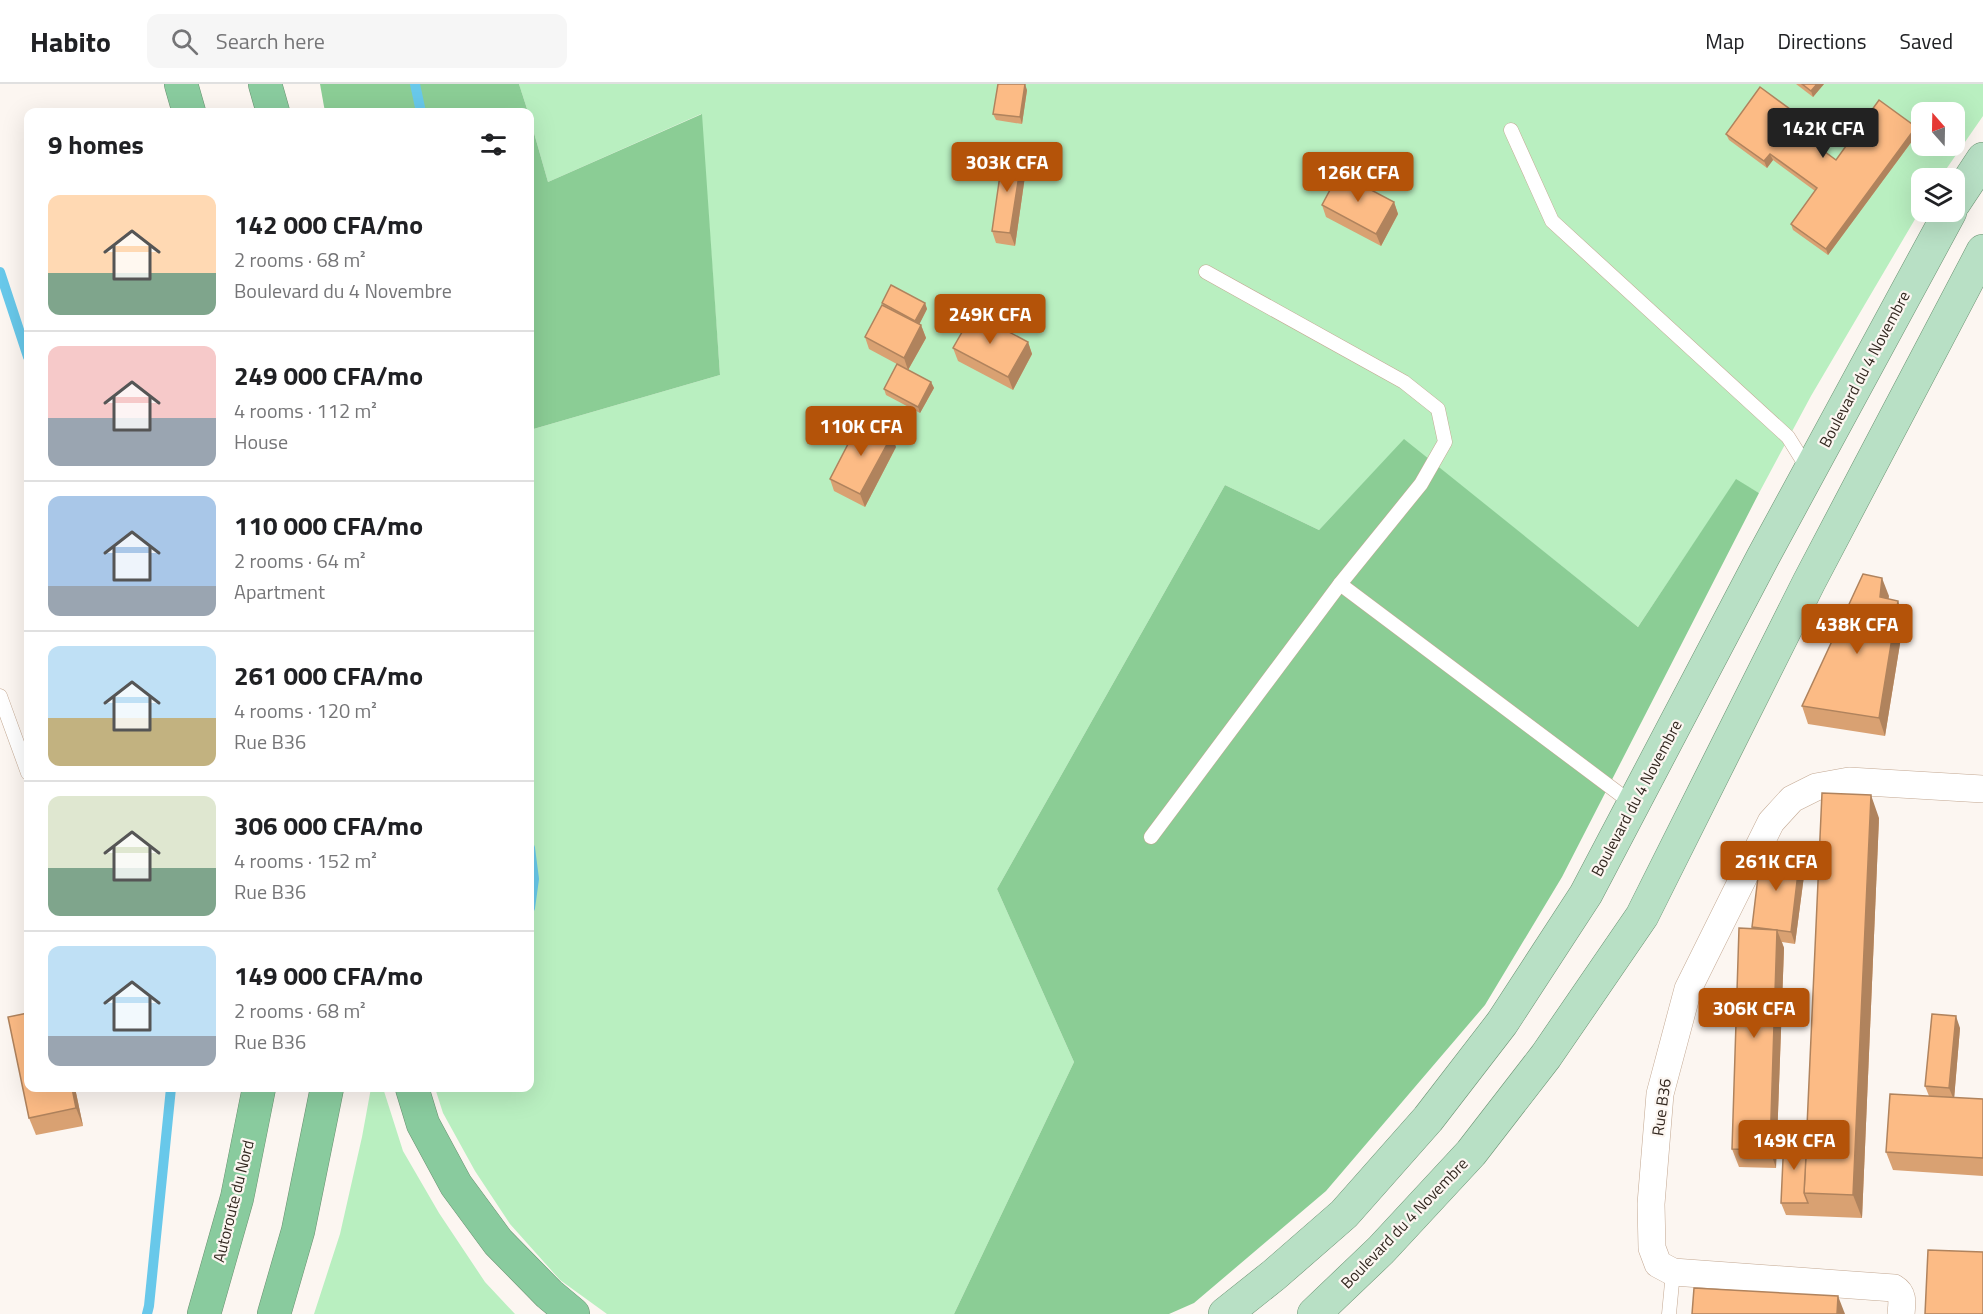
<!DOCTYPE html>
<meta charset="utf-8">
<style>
:root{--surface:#fff;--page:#f6f6f6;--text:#202124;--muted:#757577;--line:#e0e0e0;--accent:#b45309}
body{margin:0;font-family:"Titillium Web",sans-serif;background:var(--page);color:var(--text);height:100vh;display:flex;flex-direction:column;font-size:22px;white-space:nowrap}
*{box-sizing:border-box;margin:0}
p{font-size:20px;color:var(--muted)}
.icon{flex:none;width:33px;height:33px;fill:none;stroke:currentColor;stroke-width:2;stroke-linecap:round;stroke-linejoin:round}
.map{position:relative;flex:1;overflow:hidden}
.sheet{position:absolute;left:24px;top:24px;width:510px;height:984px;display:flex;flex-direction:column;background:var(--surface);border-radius:12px;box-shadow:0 6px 24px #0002}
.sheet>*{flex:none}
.needle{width:39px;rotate:340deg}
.tools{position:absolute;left:1911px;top:18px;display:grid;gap:12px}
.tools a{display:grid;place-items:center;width:54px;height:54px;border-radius:12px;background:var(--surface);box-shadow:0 6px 24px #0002;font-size:30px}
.price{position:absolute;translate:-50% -51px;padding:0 14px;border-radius:6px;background:var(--accent);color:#fff;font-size:20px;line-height:39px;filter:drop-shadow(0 2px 3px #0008)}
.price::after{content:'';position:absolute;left:50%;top:36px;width:18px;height:14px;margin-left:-9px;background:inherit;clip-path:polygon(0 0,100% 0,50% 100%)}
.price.selected{background:#222;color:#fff}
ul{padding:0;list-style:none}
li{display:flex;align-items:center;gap:18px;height:150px;padding:0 24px}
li+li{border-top:2px solid var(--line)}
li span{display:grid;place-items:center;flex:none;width:168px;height:120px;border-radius:12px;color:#555}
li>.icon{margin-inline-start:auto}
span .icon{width:72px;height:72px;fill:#fffc;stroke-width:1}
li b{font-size:26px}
h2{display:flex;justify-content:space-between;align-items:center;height:72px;padding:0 24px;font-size:26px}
header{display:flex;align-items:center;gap:36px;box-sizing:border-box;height:84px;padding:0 30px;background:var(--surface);border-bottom:2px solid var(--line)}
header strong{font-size:28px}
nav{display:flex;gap:33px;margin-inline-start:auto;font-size:21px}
.search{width:420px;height:54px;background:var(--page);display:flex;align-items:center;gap:15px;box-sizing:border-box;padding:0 21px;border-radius:12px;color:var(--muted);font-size:22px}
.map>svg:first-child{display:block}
.green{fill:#b9efc0;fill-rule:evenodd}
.forest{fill:#8bcd95}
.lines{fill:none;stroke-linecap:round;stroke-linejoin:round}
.stream{stroke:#68c8ea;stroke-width:10}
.lane-casing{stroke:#c3a892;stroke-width:15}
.street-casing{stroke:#c3a892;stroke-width:28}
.primary-casing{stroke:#6b9272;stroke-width:34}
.highway-casing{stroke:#6b9272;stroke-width:34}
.lane{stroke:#fff;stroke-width:14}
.street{stroke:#fff;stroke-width:27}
.primary{stroke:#b8e0c5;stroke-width:33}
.highway{stroke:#89cb9e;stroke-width:33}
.wall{fill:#d9a172}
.shaded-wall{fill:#b0835d}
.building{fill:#fcbb85;stroke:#b0835d;stroke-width:1.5}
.labels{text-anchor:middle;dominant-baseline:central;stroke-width:4.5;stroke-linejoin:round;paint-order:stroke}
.street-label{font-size:16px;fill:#332820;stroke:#fcf6f1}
</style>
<header>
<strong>Habito</strong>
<div class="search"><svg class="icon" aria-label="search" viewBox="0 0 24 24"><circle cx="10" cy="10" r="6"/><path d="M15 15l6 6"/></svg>Search here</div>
<nav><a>Map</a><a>Directions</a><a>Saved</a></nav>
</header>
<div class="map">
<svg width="1983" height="1230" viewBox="0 0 1983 1230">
<rect width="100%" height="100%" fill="#fcf6f1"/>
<g class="green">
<path d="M 519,0 L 1983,0 L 1983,32 L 1940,94 L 1922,94 L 1921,125 L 1811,312 L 1759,409 L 1736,396 L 1638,543 L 1404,356 L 1319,446 L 1225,401 L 997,805 L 1074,978 L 954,1230 L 607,1230 L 560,1196 L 510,1140 L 475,1087 L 443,1029 L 435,1004 L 530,1004 L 530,346 L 720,291 L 701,30 L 548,98 L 530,35 L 530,28 L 528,28 ZM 1922,28 L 1954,28 L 1954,62 L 1922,62 Z"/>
<polygon points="371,1004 383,1004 403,1067 439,1129 485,1198 515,1230 314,1230 340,1150 362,1053"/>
</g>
<g class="forest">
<polygon points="320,0 519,0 528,28 325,28"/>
<polygon points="702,30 720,291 530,346 530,35 548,98"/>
<polygon points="1404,355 1638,543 1736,395 1759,409 1562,793 1485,921 1326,1107 1194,1219 1169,1230 954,1230 1074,978 997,805 1225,401 1319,446"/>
</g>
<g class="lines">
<g class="stream">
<polyline points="415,0 421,28"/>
<polyline points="0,188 28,273"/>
<polyline points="530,764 534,795 530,824"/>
<polyline points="147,1230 149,1222 171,1004"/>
</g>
<g class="lane-casing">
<g id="lane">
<polyline points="1511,46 1552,137 1788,353 1808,385"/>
<polyline points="1340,500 1633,720"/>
<polyline points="0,612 28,689"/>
<polyline points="1151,753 1340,500 1421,400 1445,358 1438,325 1404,298 1206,188"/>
<polyline points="1669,1230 1673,1188"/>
</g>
</g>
<g class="street-casing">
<path id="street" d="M 1901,1230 C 1902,1219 1904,1210 1894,1204 L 1673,1188 L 1658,1180 L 1652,1164 L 1651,1120 L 1660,1010 L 1688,905 L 1771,738 L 1792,715 L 1816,703 L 1849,697 L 1983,705"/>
</g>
<g class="primary-casing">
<g id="primary">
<polyline points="1954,119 1983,75"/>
<polyline points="1225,1230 1274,1191 1344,1130 1428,1035 1502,939 1586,810 1763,473 1950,128"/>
<polyline points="1314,1230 1381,1166 1471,1069 1546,972 1642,832 1809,498 1983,167"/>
</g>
</g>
<g class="highway-casing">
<g id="highway">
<polyline points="181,0 189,28"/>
<polyline points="265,0 273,28"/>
<polyline points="412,1004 423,1040 456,1101 498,1158 549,1210 573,1230"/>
<polyline points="204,1230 237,1114 259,1004"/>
<polyline points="274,1230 298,1147 327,1004"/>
</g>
</g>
<use href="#lane" class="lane"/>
<use href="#street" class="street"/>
<use href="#primary" class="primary"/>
<use href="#highway" class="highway"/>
</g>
<g class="wall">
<polygon points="1796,0 1824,0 1813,13"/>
<polygon points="1027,6 1022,40 996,36 993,30"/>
<polygon points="1798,31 1801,37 1795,46 1836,76 1918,49 1828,171 1793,146 1791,140 1815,107 1773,76 1767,84 1729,56 1726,50"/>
<polygon points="1022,72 1026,85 1015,162 996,159 992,147"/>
<polygon points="1394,118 1398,130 1381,162 1326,133 1322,121"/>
<polygon points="882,219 925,219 927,225 919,240 921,241 926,254 908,286 869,265 865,253 883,221"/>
<polygon points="1028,258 1032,270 1013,306 958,277 953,264"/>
<polygon points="931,298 934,304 920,329 886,311 884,305"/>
<polygon points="896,363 865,423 834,407 830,395"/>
<polygon points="1889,512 1888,515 1904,535 1885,652 1808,640 1802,622"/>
<polygon points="1879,734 1862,1134 1786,1131 1781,1119 1806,1054"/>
<polygon points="1800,772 1805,784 1795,860 1782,858 1784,864 1776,1084 1739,1083 1732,1065 1752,843"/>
<polygon points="1960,944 1954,1014 1983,1015 1983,1092 1893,1086 1886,1068 1929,1012 1925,1002"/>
<polygon points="75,1004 83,1042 36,1051 29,1034"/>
</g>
<g class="shaded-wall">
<polygon points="1025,0 1027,6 1022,40 1020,33"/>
<polygon points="1817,0 1824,0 1813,13 1811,7"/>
<polygon points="1798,31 1801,37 1792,49 1790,42"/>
<polygon points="1916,43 1918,49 1828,171 1826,165"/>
<polygon points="1770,70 1773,76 1767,84 1764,77"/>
<polygon points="1022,72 1026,85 1015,162 1010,149"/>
<polygon points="1394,118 1398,130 1381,162 1376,150"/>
<polygon points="925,219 927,225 918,243 915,237"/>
<polygon points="921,241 926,254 908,286 904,274"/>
<polygon points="1028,258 1032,270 1013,306 1008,293"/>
<polygon points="931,298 934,304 920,329 918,323"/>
<polygon points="892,351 896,363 865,423 860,410"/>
<polygon points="1882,494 1889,512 1886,531 1880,513"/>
<polygon points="1898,517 1904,535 1885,652 1879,634"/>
<polygon points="1871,711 1879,734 1862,1134 1853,1111"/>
<polygon points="1800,772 1805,784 1795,860 1791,848"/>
<polygon points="1777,846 1784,864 1776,1084 1770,1066"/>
<polygon points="1956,932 1960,944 1954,1016 1949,1004"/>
<polygon points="72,1004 75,1004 83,1042 76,1024"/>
<polygon points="1838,1212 1845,1230 1837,1230"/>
</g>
<g class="building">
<polygon points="998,0 1025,0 1020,33 993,30"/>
<polygon points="1802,0 1817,0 1811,7"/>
<polygon points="1760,3 1798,31 1790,42 1836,76 1879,16 1916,43 1826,165 1791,140 1817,104 1770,70 1764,77 1726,50"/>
<polygon points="1003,70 1022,72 1010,149 992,147"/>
<polygon points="1339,89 1394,118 1376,150 1322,121"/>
<polygon points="891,201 925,219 915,237 882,219"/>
<polygon points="882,221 921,241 904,274 865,253"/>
<polygon points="973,229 1028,258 1008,293 953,264"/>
<polygon points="897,280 931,298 918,323 884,305"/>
<polygon points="861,335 892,351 860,410 830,395"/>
<polygon points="1863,490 1882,494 1880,513 1898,517 1879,634 1802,622"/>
<polygon points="1822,709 1871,711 1853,1111 1804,1109"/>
<polygon points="1761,768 1800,772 1791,848 1752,843"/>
<polygon points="1739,844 1777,846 1770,1066 1732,1065"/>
<polygon points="28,929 28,1004 72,1004 76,1024 29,1034 8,933"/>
<polygon points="1932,930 1956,932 1949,1004 1925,1002"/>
<polygon points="1890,1010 1983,1015 1983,1074 1886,1068"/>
<polygon points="1784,1053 1807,1054 1804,1109 1808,1119 1781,1119"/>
<polygon points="1928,1166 1983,1168 1983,1230 1925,1230"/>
<polygon points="1694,1204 1838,1212 1837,1230 1692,1230"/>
</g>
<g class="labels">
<g class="street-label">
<text transform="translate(1864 285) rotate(-62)">Boulevard du 4 Novembre</text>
<text transform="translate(1636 714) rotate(-62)">Boulevard du 4 Novembre</text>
<text transform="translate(1661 1023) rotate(-82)">Rue B36</text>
<text transform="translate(233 1117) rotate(-76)">Autoroute du Nord</text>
<text transform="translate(1404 1139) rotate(-46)">Boulevard du 4 Novembre</text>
</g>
</g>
</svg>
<div class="tools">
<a><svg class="needle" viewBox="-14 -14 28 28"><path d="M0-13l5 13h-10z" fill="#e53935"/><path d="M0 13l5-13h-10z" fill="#757577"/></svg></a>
<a><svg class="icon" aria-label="layers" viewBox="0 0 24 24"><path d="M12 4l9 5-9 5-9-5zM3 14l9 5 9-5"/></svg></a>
</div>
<b class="price selected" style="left:1823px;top:75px">142K CFA</b>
<b class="price" style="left:1007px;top:109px">303K CFA</b>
<b class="price" style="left:1358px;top:119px">126K CFA</b>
<b class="price" style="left:990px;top:261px">249K CFA</b>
<b class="price" style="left:861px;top:373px">110K CFA</b>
<b class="price" style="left:1857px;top:571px">438K CFA</b>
<b class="price" style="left:1776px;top:808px">261K CFA</b>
<b class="price" style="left:1754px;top:955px">306K CFA</b>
<b class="price" style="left:1794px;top:1087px">149K CFA</b>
<section class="sheet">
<h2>9 homes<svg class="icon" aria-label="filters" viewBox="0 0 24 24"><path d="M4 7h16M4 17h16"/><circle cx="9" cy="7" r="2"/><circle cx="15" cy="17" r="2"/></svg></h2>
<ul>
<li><span style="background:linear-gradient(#ffd9b3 65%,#7fa58c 0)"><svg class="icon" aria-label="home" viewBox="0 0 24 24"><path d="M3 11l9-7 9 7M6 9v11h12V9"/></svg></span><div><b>142 000 CFA/mo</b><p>2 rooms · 68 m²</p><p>Boulevard du 4 Novembre</p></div></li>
<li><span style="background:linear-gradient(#f6c9c9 60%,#9aa5b1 0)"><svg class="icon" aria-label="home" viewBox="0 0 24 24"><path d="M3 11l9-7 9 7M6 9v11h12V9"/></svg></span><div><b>249 000 CFA/mo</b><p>4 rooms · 112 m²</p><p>House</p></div></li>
<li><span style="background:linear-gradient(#a9c7e8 75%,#9aa5b1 0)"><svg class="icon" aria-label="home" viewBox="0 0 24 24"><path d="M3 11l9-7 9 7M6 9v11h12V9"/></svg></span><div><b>110 000 CFA/mo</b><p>2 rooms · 64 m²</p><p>Apartment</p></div></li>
<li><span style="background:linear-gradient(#bfe0f5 60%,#c2b280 0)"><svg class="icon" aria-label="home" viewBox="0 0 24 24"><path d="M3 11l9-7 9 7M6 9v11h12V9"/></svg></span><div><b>261 000 CFA/mo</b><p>4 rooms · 120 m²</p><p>Rue B36</p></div></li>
<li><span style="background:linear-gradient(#dfe7d0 60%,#7fa58c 0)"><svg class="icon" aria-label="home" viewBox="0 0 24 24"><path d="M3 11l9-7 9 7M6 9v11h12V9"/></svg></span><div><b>306 000 CFA/mo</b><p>4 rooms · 152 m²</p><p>Rue B36</p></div></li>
<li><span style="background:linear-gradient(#bfe0f5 75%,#9aa5b1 0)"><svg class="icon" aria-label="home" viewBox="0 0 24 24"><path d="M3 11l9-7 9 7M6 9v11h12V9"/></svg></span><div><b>149 000 CFA/mo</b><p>2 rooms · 68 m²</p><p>Rue B36</p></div></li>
</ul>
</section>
</div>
